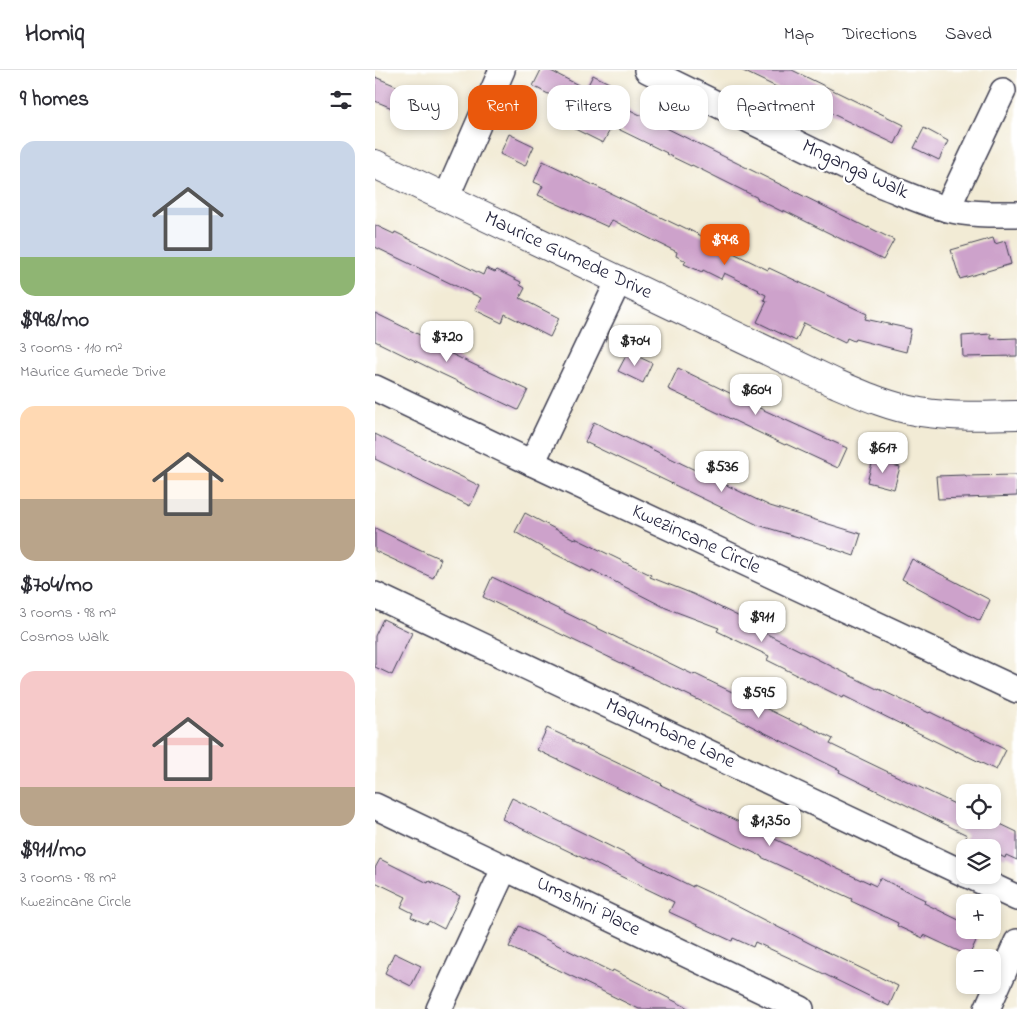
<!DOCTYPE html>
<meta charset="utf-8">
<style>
:root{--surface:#fff;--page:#f7f7f7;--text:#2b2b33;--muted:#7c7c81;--line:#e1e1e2;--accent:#ea580c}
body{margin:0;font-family:"Indie Flower",sans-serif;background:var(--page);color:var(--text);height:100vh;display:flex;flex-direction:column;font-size:19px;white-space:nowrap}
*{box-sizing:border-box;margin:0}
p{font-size:16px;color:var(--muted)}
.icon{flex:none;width:28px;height:28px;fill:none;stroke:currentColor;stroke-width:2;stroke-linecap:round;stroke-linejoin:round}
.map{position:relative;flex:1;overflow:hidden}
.details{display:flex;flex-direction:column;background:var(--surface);width:375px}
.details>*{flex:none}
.top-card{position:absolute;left:15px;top:15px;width:475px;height:45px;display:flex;gap:10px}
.fabs{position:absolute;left:581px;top:714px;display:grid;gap:10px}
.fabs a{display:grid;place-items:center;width:45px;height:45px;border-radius:10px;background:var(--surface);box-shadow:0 2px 8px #0003;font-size:25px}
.price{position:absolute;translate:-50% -42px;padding:0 11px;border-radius:10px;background:#fff;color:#222;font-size:16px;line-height:32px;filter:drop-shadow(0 1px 2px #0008)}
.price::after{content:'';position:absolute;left:50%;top:30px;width:15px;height:11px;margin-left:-8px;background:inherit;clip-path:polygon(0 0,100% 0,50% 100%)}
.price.current{background:var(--accent);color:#fff}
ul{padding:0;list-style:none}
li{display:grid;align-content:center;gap:10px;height:265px;padding:0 20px}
li span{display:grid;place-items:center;height:155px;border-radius:15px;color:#555}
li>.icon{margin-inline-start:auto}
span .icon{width:90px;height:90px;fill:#fffc;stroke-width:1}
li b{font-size:21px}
h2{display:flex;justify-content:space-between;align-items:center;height:60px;padding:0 20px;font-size:21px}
.tag{padding:0 18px;border-radius:15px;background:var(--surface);box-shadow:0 2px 8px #0003;font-size:18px;line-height:45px}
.tag.current{background:var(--accent);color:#fff}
header{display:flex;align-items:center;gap:30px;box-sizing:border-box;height:70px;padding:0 25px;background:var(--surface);border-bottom:1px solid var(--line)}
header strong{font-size:24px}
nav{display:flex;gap:28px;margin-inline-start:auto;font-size:18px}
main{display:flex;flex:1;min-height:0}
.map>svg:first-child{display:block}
.building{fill:#cda2cb}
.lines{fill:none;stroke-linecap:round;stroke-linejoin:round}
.minor-casing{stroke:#414052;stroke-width:28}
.tertiary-casing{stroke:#414052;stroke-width:30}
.minor{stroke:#fff;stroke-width:25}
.tertiary{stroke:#fff;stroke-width:28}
.labels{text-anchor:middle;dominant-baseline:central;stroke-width:4.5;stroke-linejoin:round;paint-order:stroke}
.street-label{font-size:20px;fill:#22223b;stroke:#fff}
</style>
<header>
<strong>Homiq</strong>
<nav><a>Map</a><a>Directions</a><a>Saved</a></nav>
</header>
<main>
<section class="details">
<h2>9 homes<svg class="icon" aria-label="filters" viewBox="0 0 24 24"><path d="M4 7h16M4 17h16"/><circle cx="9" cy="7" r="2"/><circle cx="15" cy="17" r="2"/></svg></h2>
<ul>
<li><span style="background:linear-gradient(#c9d6e8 75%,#8fb573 0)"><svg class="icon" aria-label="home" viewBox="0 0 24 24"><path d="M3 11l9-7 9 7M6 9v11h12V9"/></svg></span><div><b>$948/mo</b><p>3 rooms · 110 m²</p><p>Maurice Gumede Drive</p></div></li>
<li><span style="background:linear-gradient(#ffd9b3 60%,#b9a48a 0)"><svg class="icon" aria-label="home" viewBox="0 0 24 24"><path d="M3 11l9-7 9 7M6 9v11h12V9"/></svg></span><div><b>$704/mo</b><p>3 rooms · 98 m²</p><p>Cosmos Walk</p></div></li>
<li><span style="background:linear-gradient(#f6c9c9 75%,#b9a48a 0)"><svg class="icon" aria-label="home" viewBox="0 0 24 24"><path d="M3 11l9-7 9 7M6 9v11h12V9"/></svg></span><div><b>$911/mo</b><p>3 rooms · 98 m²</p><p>Kwezincane Circle</p></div></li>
</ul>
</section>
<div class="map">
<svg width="642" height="939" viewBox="0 0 642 939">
<rect width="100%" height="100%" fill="#fff"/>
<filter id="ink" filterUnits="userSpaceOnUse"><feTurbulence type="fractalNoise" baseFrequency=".02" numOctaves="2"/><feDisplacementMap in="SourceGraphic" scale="10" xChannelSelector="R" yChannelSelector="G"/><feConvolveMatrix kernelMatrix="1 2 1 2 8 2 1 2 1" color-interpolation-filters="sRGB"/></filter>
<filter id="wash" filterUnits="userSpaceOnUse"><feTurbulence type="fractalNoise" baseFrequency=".0096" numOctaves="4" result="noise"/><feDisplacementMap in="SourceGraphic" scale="20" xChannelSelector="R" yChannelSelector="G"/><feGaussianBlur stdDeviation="1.12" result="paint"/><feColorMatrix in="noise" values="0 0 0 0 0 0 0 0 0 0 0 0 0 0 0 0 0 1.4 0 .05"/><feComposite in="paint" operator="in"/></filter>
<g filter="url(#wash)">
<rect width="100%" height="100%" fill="#f2ebd5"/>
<g id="blocks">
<g class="building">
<polygon points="166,0 174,0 211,19 218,5 246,19 239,32 493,158 493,157 519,170 508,190 408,140 408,142 382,129 383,128 317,95 316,96 291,84 292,83 237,56 228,73 186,52 194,35 158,16"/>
<polygon points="366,0 417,0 529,55 520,74"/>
<polygon points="0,7 66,35 58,55 0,31"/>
<polygon points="549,58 573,71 564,90 539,78"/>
<polygon points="134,64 159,76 150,96 125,84"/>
<polygon points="168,91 304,156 304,155 341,173 340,174 393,200 394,198 492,244 490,249 536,259 531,282 480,269 479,271 472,268 470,273 429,253 421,271 382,252 392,231 389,230 391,225 383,221 384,220 349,203 346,209 328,200 327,202 309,194 311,191 301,186 302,182 237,150 233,157 163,125 168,116 159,112"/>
<polygon points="0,155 19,164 20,162 108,205 111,198 120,202 122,200 146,212 145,215 150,218 145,228 184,248 175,267 130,244 127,253 100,240 106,228 0,177"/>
<polygon points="618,168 620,174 630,171 636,194 585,209 576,180"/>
<polygon points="0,243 55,270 53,273 153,320 143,340 67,304 0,271"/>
<polygon points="616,264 616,269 642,268 642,286 588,287 587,266"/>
<polygon points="253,282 277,293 268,313 243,301"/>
<polygon points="303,298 363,327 371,311 388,319 380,336 472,378 463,398 411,374 410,375 293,319"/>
<polygon points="219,352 266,375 266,374 395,436 486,464 479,486 453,477 453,476 383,455 210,372"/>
<polygon points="0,364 105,416 95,436 0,389"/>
<polygon points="498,390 525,397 519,419 492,412"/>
<polygon points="590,405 591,406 642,405 642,426 563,429 561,406"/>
<polygon points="150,443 199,469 200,468 276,505 275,507 318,524 377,553 376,556 504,620 504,619 554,643 555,642 631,680 621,700 582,681 582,682 469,626 468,628 392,590 394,586 342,561 344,558 291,538 217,500 216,502 170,479 140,462"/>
<polygon points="0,458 35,475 66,489 58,508 0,481"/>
<polygon points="537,489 615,530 605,551 527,509"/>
<polygon points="117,507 319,605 320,604 425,655 426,653 458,669 455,674 590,739 590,750 617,750 642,762 642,790 631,785 630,788 618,782 618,778 586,778 592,765 464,702 465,700 336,636 108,527"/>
<polygon points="8,549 37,563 17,605 0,597 0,566"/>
<polygon points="172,658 198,670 198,672 287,714 286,715 486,810 486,809 501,816 505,808 550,830 549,833 590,853 590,860 606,860 594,886 549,865 548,868 522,856 523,853 476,831 477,829 386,787 386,786 162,680"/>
<polygon points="137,728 318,817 318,815 344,827 436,874 523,916 514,936 445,902 380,872 378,877 358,868 357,871 294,842 299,832 127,749"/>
<polygon points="5,789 53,813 54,811 85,826 69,859 54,851 52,854 36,847 38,843 26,837 31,827 0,812 0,798"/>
<polygon points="144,856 237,902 238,900 315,939 264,939 159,888 159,889 134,877"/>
<polygon points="19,883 46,896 36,916 10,903"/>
</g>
</g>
</g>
<g filter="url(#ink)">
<use href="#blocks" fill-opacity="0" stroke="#414052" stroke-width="1"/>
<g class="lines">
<g class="minor-casing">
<g id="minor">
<path d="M 272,0 L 507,115 C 528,123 551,134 573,139 C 595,145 619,144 642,144"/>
<polyline points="71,128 127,0"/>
<polyline points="572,139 628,21"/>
<polyline points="0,318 157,393 642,620"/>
<polyline points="157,393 244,210"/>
<polyline points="0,525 590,804"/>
<polyline points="0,736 426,939"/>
<polyline points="593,805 642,828"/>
<polyline points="64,939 130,797"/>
<polyline points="612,939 642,872"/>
</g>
</g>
<g class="tertiary-casing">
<path id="tertiary" d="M 0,94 L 460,313 C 488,325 515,337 545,342 C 577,347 610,346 642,345"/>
</g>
<use href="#minor" class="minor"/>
<use href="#tertiary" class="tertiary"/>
</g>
</g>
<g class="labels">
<g class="street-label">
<text transform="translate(480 100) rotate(25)">Mnganga Walk</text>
<text transform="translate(193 186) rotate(25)">Maurice Gumede Drive</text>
<text transform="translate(321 470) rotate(25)">Kwezincane Circle</text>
<text transform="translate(295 664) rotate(25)">Maqumbane Lane</text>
<text transform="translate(213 837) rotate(26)">Umshini Place</text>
</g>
</g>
</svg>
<div class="fabs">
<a><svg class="icon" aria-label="locate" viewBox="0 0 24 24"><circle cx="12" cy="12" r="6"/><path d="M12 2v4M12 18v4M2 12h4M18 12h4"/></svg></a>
<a><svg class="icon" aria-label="layers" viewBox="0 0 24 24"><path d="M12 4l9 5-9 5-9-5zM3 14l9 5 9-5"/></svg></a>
<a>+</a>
<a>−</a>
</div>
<b class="price current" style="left:350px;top:196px">$948</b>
<b class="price" style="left:72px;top:293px">$720</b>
<b class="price" style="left:260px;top:297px">$704</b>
<b class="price" style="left:381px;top:346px">$604</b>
<b class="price" style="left:508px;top:404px">$617</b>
<b class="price" style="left:347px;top:423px">$536</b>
<b class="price" style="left:387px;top:573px">$911</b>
<b class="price" style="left:384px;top:649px">$595</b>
<b class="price" style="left:395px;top:777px">$1,350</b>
<div class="top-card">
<a class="tag">Buy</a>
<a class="tag current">Rent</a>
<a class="tag">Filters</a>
<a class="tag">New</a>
<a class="tag">Apartment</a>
</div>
</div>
</main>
